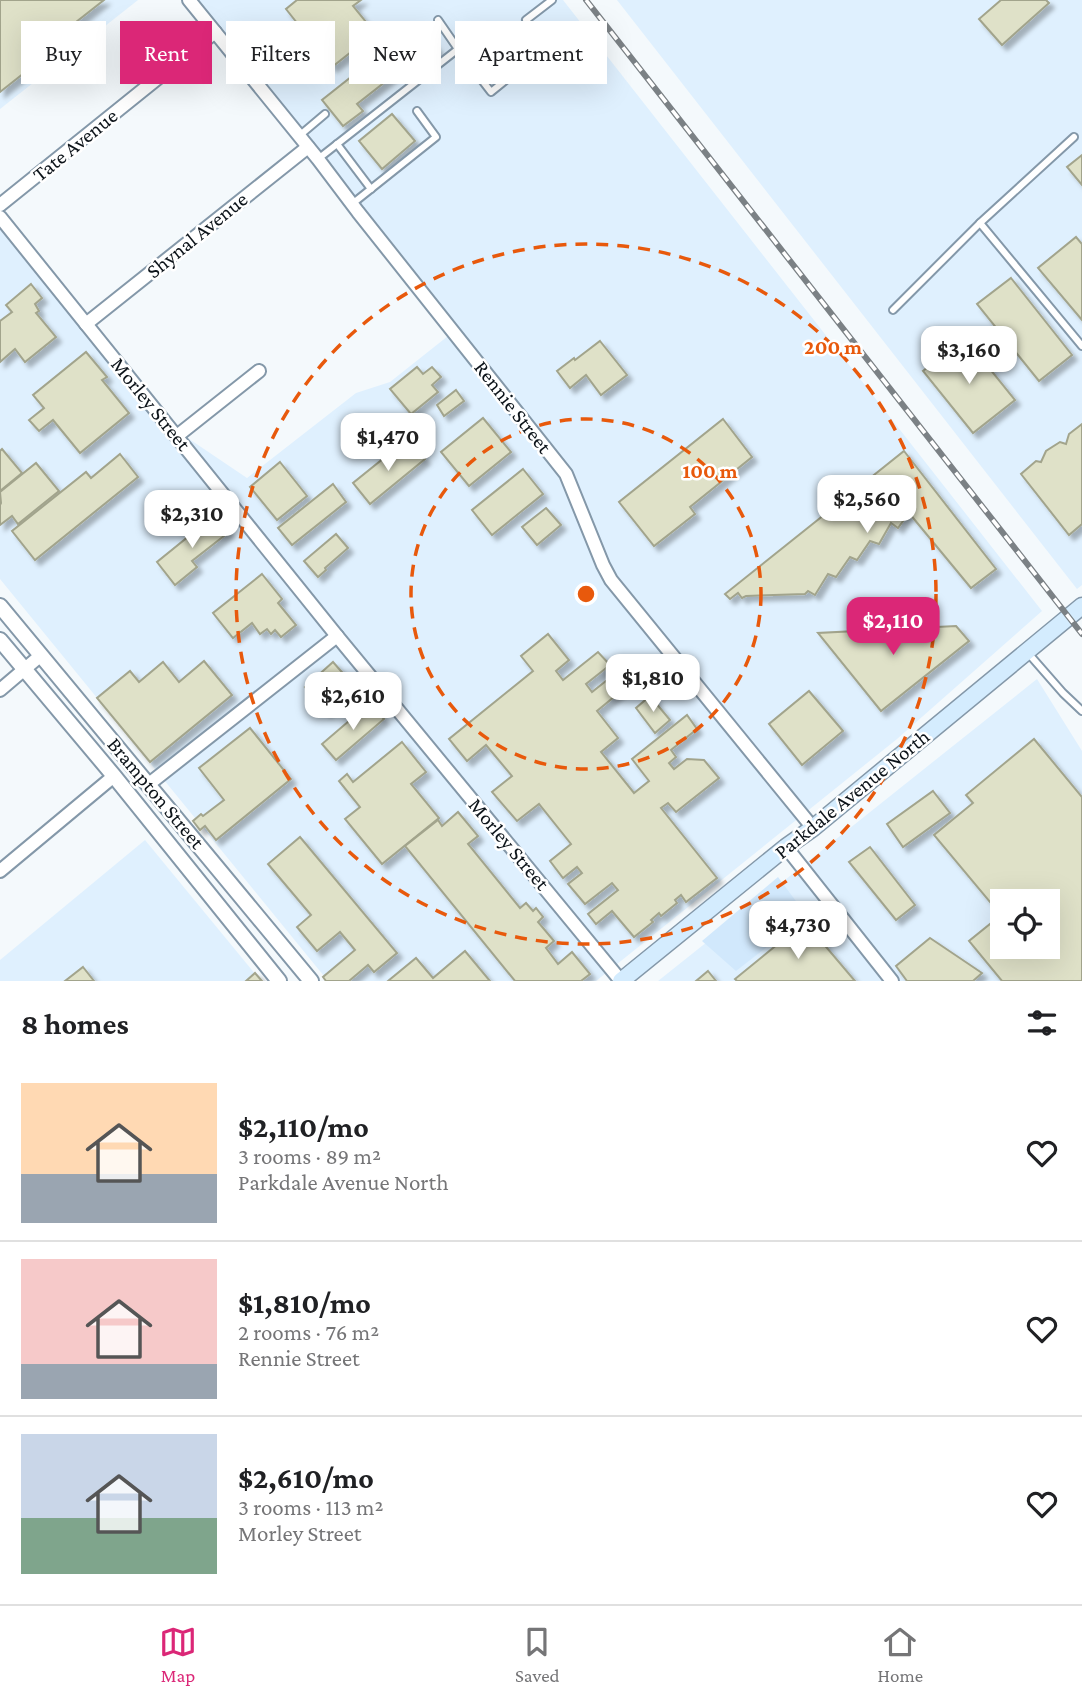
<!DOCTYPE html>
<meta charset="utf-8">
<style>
:root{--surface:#fff;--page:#f2f2f2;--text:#202124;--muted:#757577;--line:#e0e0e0;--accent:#db2777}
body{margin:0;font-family:"Crimson Pro",serif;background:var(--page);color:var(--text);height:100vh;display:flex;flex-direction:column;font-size:26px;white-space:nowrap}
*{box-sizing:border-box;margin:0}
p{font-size:23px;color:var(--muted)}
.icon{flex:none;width:38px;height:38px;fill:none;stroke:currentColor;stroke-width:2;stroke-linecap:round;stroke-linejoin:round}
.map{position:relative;height:981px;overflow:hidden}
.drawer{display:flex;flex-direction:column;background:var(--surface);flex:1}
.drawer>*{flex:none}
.top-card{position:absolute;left:21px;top:21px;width:700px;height:63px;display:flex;gap:14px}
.fabs{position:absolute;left:990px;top:889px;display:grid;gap:14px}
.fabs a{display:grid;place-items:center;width:70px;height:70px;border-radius:0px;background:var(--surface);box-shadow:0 7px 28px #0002;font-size:35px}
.price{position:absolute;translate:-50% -60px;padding:0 16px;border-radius:14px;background:#fff;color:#222;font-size:23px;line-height:46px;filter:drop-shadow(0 2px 4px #0008)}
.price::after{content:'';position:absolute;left:50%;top:42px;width:21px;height:16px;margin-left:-10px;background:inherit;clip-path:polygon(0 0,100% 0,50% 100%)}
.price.selected{background:var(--accent);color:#fff}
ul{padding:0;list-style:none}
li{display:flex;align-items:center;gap:21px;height:175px;padding:0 21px}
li+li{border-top:2px solid var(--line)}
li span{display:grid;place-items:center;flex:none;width:196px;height:140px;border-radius:0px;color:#555}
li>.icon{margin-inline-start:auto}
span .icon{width:84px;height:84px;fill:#fffc;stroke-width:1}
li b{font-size:30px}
h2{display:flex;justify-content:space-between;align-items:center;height:84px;padding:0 21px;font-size:30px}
.chip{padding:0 24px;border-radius:0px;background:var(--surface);box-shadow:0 7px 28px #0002;font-size:24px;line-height:63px}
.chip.selected{background:var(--accent);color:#fff}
.tabs{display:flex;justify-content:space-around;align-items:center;height:98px;border-top:2px solid var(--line);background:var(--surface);font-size:19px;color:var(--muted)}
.tabs a{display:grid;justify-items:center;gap:4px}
.tabs .selected{color:var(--accent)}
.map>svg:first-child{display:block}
.built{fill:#dff0fe;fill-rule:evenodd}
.green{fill:#d1e8fc}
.building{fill:#dfe1c8;stroke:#a2a48c;stroke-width:2;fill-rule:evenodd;filter:url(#shadow)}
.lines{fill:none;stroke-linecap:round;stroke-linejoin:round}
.service-casing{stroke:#8498a9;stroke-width:10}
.minor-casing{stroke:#8498a9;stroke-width:16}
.tertiary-casing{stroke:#8498a9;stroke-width:18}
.secondary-casing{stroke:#8498a9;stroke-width:19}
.service{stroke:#fff;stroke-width:6}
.minor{stroke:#fff;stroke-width:12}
.tertiary{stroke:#fff;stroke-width:14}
.secondary{stroke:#d4ecfe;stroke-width:16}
.rail-casing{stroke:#7b8185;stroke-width:6}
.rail{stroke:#fff;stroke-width:3.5;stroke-dasharray:10;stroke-linecap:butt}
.ring{fill:none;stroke:#e8590c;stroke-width:3.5;stroke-dasharray:12 9}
.labels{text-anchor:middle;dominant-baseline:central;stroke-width:5;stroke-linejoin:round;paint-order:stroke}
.street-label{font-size:21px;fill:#0c1319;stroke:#fff}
.centre{fill:#e8590c;stroke:#fff;stroke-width:3.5}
.ring-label{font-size:21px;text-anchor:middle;font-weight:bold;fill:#e8590c;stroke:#fff;stroke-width:5;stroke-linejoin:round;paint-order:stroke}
</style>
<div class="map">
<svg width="1082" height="981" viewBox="0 0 1082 981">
<defs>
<filter id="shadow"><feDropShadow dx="5" dy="5" stdDeviation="2" flood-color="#0004"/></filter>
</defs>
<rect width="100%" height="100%" fill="#f4f9fc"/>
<g class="built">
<polygon points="0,0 138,0 0,109"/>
<polygon points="191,0 563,0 1042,611 897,739 596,981 328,981 0,579 0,228 164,422 247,478 356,393 390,382 448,336 355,211 305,149 224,33"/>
<polygon points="617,0 1082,0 1082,585 1077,589"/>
<path d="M 1037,679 L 1082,751 L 1082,981 L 658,981 ZM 1003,901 L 1048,901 L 1048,947 L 1003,947 Z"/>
<polygon points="145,840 261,981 0,981 0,960"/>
</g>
<polygon class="green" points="778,877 807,916 736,971 702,941"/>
<g class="building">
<polygon points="0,0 104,0 38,52 43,58 0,92"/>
<polygon points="297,0 361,0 353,6 375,33 332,67 286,9"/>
<polygon points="1001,0 1046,0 1049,3 1002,45 979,19"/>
<polygon points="418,24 438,50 422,63 417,57 357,104 363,111 343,126 322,100"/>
<polygon points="392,114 415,141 382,169 359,141"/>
<polygon points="1082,155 1082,185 1067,167"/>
<polygon points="1076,237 1082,244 1082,320 1038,268"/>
<polygon points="1011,278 1072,355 1039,381 977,304"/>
<polygon points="31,284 42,298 35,304 39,311 36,313 56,337 25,362 15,349 0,362 0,321 12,312 6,305"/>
<polygon points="965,338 1015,400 973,433 923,371"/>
<polygon points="600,341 627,375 601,395 586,375 570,388 557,371 574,358 575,360"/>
<polygon points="86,352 107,377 102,380 129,413 80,453 53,420 39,431 29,420 44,408 33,395"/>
<polygon points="417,367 423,374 432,367 441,377 432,385 438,392 411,414 390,389"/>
<polygon points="456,390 464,401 444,416 437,405"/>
<polygon points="483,418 511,452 469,486 441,452"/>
<polygon points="723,419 752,457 690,507 695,514 654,546 619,502"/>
<polygon points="1082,424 1082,524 1069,535 1021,474 1036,461 1041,462 1046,451 1060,442 1066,444 1069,434"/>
<polygon points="412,443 425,459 370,504 353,483 384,458 387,462"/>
<polygon points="2,449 22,473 0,491 0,451"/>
<polygon points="904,451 996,569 971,588 909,513 898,528 891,523 879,544 870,541 857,560 850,557 836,577 828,574 815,595 808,591 805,594 746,596 742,598 738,593 730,599 725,594"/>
<polygon points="120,454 138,477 35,560 12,531 86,472 91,478"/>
<polygon points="280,462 307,496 277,520 250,487"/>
<polygon points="36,463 59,491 18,524 12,516 0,525 0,505 1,503 0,492"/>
<polygon points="523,469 543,494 492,535 472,510"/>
<polygon points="333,484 346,502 292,545 278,528"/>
<polygon points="546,508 561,525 537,545 522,527"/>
<polygon points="215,515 229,532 192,561 197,567 175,585 157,562"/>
<polygon points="336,534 348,548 325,568 326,570 318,577 304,561"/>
<polygon points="262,574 282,599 278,603 296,625 281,637 275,630 271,634 267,629 260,634 252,623 233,638 213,613"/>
<polygon points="956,626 969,641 881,711 818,633"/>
<polygon points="548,634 569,660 556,671 563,680 598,652 610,665 586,684 592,692 621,669 632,682 597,711 618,738 601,752 634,793 649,781 632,759 687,715 697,729 671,750 676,757 669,763 674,769 687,759 704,760 719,778 676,812 668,803 661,808 717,878 686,902 681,895 675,900 677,903 661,916 659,913 651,920 653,922 634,937 612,911 596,924 588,914 618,890 612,883 585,904 568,884 582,873 577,867 563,878 550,861 571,844 539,804 517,821 492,792 512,776 486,745 467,761 449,739 533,671 521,656"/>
<polygon points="204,661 232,695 150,762 97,698 130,671 139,682 163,662 179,682"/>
<polygon points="333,662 355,687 326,712 305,687"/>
<polygon points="809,691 843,731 802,765 769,724"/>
<polygon points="650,696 670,720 655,733 636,708"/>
<polygon points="370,703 384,719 336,760 322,744"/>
<polygon points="250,728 291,779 216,840 205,826 200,830 193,821 201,814 203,816 224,800 199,768"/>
<path d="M 1034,739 L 1082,797 L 1082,981 L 1002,981 L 969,941 L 1001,915 L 934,835 L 973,803 L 966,795 ZM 1003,901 L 1048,901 L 1048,947 L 1003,947 Z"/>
<polygon points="402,742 426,772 411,784 439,818 382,864 345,819 360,807 339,781 347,774 353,782"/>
<polygon points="933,791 950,813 903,847 887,824"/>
<polygon points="458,812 478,836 468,844 520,908 526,903 533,911 536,908 543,917 538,922 554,941 546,948 558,964 572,952 590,974 581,981 515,981 405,846 438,820 442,826"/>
<polygon points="300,837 397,953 374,972 368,965 349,981 326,981 323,977 355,950 340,932 317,951 297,927 311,915 268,864"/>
<polygon points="870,847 915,905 896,920 849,862"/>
<polygon points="805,922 855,981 737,981 735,979"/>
<polygon points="930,938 982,973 973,981 907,981 896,966"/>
<polygon points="465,951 490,981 388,981 416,958 433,978"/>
<polygon points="83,967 94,981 65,981"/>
<polygon points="708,971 716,981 696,981"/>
<polygon points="255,973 262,981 246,981"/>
</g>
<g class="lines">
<g class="service-casing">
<g id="service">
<polyline points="438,20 458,49"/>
<polyline points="299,136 325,114"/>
<polyline points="337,144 371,189"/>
<polyline points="318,159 458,49 491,92 544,49 526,20 552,0"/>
<polyline points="352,204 436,137 417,111"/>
<polyline points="980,223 1074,137"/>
<polyline points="893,310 980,223 1082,346"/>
<polyline points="1028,653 1063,693 1082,711"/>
</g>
</g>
<g class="minor-casing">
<g id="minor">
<polyline points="189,0 318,159 358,212 566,474 603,565 611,580 813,828"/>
<polyline points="0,205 215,32"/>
<polyline points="0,217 337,636 621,981"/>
<polyline points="86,324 308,147"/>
<polyline points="177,436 259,371"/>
<polyline points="0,690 40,656"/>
<polyline points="149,784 337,636"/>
<polyline points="786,847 892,981"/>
<polyline points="0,871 114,776"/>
</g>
</g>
<g class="tertiary-casing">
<g id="tertiary">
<polyline points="0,606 311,981"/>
<polyline points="0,640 114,776 279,981"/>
</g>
</g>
<g class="secondary-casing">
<polyline id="secondary" points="621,981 786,847 813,828 1082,606"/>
</g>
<use href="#service" class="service"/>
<use href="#minor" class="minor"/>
<use href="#tertiary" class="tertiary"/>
<use href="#secondary" class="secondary"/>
<g class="rail-casing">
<polyline id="rail" points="586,0 1082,634"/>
</g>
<use href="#rail" class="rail"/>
</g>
<g class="ring">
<circle cx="586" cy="594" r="175"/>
<circle cx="586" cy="594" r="350"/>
</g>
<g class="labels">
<g class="street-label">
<text transform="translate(75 145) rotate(-39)">Tate Avenue</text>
<text transform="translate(197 235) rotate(-39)">Shynal Avenue</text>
<text transform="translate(151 404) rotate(51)">Morley Street</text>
<text transform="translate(513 407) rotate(52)">Rennie Street</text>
<text transform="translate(156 793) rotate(50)">Brampton Street</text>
<text transform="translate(852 794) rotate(-39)">Parkdale Avenue North</text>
<text transform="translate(509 844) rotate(50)">Morley Street</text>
</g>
</g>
<circle cx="586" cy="594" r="10" class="centre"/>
<g class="ring-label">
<text x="833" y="354">200 m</text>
<text x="710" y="478">100 m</text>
</g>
</svg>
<div class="fabs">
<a><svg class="icon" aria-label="locate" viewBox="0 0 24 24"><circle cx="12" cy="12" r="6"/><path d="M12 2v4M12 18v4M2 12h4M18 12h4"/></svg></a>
</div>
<b class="price" style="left:969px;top:386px">$3,160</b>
<b class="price" style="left:388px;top:473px">$1,470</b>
<b class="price" style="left:867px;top:535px">$2,560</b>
<b class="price" style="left:192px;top:550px">$2,310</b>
<b class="price selected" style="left:893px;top:657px">$2,110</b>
<b class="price" style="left:653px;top:714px">$1,810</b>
<b class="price" style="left:353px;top:732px">$2,610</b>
<b class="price" style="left:798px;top:961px">$4,730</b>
<div class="top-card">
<a class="chip">Buy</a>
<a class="chip selected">Rent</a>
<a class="chip">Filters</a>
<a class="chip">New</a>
<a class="chip">Apartment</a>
</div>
</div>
<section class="drawer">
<h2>8 homes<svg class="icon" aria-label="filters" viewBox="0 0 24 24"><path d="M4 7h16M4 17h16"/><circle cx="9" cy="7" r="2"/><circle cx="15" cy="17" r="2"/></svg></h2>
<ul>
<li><span style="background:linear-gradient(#ffd9b3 65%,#9aa5b1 0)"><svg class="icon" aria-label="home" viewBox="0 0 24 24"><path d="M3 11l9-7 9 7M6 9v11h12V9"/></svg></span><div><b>$2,110/mo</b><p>3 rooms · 89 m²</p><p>Parkdale Avenue North</p></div><svg class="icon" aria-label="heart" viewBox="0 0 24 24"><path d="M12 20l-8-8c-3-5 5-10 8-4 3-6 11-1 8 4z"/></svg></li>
<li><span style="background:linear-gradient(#f6c9c9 75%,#9aa5b1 0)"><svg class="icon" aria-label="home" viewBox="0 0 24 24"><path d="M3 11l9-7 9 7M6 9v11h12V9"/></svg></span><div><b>$1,810/mo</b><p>2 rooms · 76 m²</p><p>Rennie Street</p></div><svg class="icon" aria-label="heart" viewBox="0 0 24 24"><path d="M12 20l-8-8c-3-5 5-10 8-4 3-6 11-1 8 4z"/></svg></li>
<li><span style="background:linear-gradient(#c9d6e8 60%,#7fa58c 0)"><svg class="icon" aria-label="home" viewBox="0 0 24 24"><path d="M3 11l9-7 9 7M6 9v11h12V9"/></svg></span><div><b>$2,610/mo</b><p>3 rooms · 113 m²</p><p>Morley Street</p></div><svg class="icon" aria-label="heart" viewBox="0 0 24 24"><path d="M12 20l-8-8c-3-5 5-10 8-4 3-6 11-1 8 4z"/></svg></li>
</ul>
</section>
<nav class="tabs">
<a class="selected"><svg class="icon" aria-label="map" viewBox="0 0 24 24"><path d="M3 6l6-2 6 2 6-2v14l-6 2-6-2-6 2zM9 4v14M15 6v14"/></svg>Map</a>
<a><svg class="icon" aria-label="saved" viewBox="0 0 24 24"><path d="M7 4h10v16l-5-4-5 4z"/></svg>Saved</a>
<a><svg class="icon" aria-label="home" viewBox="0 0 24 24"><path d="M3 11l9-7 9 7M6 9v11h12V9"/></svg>Home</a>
</nav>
